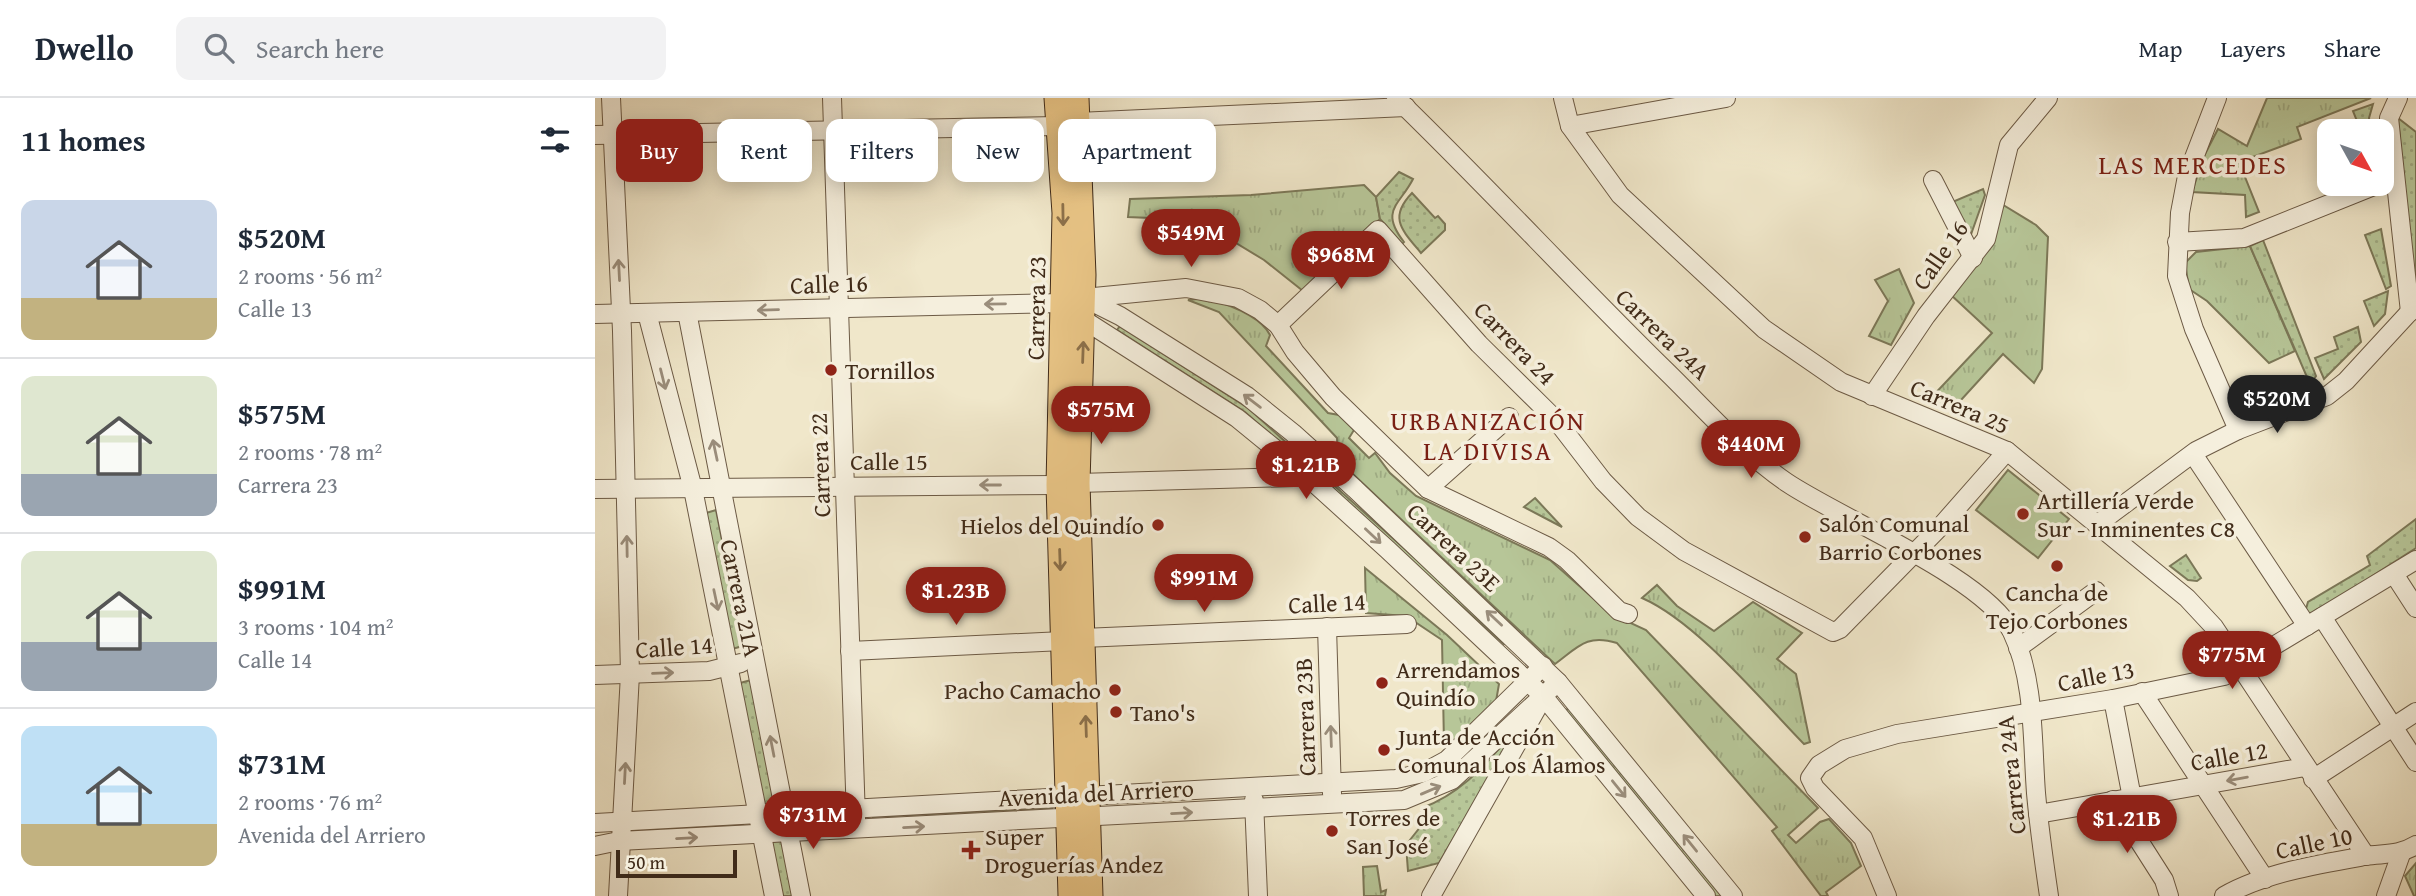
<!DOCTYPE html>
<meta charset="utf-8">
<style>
:root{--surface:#fff;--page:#f2f2f3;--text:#1f2937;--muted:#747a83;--line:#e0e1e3;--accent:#8f2418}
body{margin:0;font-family:"Gentium Book Plus",serif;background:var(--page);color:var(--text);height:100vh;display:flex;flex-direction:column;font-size:26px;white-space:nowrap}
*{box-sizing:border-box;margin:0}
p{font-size:23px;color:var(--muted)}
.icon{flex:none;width:38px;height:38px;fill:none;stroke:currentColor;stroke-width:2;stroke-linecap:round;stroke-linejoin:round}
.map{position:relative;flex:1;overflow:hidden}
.drawer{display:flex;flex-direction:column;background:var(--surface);width:595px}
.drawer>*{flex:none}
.hud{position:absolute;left:21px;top:21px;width:665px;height:63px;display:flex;gap:14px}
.needle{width:46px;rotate:130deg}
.controls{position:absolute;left:1722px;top:21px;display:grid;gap:14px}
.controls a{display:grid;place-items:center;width:77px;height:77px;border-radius:14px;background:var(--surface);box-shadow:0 4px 18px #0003;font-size:35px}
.scale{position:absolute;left:21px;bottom:18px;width:121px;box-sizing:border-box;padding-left:7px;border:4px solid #402b19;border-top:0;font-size:19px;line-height:24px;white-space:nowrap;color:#402b19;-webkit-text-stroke:5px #f5efdd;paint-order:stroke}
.price{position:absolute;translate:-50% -60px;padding:0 16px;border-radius:24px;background:var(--accent);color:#fff;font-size:23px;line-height:46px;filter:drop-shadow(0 2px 4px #0008)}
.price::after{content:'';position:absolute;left:50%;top:42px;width:21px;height:16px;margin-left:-10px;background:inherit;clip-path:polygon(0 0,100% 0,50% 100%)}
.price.current{background:#222;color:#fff}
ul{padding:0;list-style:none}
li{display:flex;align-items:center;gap:21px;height:175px;padding:0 21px}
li+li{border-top:2px solid var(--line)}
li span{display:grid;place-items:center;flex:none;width:196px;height:140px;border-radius:14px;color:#555}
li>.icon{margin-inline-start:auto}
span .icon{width:84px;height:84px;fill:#fffc;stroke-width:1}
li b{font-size:30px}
h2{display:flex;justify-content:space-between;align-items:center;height:84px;padding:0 21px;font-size:30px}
.pill{padding:0 24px;border-radius:14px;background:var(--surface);box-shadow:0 4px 18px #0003;font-size:24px;line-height:63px}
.pill.current{background:var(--accent);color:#fff}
header{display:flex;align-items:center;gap:42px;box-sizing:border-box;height:98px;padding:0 35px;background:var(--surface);border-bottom:2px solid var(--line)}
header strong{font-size:33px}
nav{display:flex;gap:38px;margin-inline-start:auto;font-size:24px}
.search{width:490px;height:63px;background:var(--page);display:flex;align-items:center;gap:18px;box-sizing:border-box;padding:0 24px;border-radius:14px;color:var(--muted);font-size:26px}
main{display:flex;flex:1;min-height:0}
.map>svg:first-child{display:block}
.grass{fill:url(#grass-tufts);stroke:#7c7858;stroke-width:2}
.garden{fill:url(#garden-dots);stroke:#7c7858;stroke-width:2}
.pitch{fill:#b7c698;stroke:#7c7858;stroke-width:2}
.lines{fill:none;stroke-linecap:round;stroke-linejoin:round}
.minor-casing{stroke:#6c5a45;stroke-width:20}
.major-casing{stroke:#402b19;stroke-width:25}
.minor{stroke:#f5efdd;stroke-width:18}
.major{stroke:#e8c485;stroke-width:23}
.oneway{stroke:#8c704a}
.oneway2{stroke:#9a8d7b}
.poi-dot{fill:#8f2418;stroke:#f5efdd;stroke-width:2.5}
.labels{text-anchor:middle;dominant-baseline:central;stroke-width:7;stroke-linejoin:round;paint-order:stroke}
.street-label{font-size:24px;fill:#402b19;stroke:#f5efdd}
.poi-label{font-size:24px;fill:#402b19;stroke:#f5efdd;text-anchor:start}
.neighbourhood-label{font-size:26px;letter-spacing:2px;fill:#7a1f14;stroke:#f5efdd}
</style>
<header>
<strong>Dwello</strong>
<div class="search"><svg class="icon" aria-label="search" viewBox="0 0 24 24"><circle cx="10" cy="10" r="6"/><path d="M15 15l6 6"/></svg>Search here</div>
<nav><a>Map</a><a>Layers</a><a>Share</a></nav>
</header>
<main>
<section class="drawer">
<h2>11 homes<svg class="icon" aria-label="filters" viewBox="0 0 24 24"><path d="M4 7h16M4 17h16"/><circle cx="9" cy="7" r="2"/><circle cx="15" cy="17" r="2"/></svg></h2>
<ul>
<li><span style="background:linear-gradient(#c9d6e8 70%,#c2b280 0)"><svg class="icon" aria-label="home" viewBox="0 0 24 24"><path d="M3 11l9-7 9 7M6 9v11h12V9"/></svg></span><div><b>$520M</b><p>2 rooms · 56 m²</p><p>Calle 13</p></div></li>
<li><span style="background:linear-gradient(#dfe7d0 70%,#9aa5b1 0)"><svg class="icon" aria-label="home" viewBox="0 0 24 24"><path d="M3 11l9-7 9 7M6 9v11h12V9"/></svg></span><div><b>$575M</b><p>2 rooms · 78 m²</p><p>Carrera 23</p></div></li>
<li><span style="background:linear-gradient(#dfe7d0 65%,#9aa5b1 0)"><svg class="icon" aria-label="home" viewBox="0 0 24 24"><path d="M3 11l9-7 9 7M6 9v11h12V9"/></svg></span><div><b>$991M</b><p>3 rooms · 104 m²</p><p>Calle 14</p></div></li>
<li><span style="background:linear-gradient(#bfe0f5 70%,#c2b280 0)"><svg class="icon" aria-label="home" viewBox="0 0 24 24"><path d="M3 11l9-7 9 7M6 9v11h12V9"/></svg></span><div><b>$731M</b><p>2 rooms · 76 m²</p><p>Avenida del Arriero</p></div></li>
</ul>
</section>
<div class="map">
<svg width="1821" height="798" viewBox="0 0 1821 798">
<defs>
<pattern id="grass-tufts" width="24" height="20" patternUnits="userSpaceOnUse" patternTransform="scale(1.75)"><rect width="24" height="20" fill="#b7c698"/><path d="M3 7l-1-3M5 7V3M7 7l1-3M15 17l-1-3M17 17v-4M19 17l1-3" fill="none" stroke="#9eaa82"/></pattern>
<pattern id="garden-dots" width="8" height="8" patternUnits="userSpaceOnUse" patternTransform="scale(1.75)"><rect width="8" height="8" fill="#b7c698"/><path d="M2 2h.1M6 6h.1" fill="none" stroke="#9eaa82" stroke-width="1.8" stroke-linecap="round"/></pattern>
</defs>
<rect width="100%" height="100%" fill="#f0e7ca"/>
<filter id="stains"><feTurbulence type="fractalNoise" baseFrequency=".00286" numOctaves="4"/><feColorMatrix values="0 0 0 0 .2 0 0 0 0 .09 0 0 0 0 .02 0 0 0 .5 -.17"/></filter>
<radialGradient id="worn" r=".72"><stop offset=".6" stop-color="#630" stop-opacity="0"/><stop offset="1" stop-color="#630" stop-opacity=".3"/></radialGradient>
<g class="grass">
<polygon points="1672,0 1776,0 1702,29 1706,41 1644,64 1664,114 1651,119 1650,97 1597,94 1609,58 1623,31 1652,48"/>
<polygon points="769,87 781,99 785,121 708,193 669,162 603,122 533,119 535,101 656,97"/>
<polygon points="1405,105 1441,127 1453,139 1447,271 1439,285 1408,256 1356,313 1334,302 1397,235 1355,196"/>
<polygon points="1655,148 1700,253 1674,265 1612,203 1594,191 1590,165 1601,154"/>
<polygon points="1304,171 1319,205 1296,247 1274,238 1293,203 1280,182"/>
<path d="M 612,200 C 632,206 666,218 675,237 L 671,248 L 733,315 L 744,317 L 759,332 L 754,340 L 774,360 L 780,355 L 795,375 L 821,398 L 955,462 L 1016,516 L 1051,532 L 1223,710 L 1193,737 L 1201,745 L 1225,724 L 1234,721 L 1256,745 L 1266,768 L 1231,794 L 1233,798 L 1226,798 L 1177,733 L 1182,729 L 1022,545 C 992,536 984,548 960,566 L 743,362 L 742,340 L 624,214 L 593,202 Z"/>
<polygon points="770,470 852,537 904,586 900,609 856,644 849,646 847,542 811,518 771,515"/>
<path d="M 1062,487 L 1082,508 L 1119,533 L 1158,504 L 1207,535 L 1182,561 L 1201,576 L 1215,644 L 1209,646 C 1166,602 1102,524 1047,500 Z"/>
<polygon points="1821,765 1821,798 1819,798 1810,778"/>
<polygon points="782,768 786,794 791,792 790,798 769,798 768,769"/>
</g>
<g class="garden">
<polygon points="1778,6 1774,20 1776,33 1766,33 1758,13"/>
<polygon points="1803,20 1821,34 1821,178 1817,177"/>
<path d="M 804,74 L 818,81 C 805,107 784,112 809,144 L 807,146 L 785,121 L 781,99 Z"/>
<polygon points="1388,91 1390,97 1374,142 1355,105"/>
<path d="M 817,95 L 840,120 L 843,118 L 850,126 L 850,132 L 826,155 C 807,132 793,120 817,95 Z"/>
<polygon points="1786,131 1796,188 1791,191 1770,137"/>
<polygon points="1668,142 1721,278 1715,286 1655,148"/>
<polygon points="1793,193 1790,216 1779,228 1769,203"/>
<polygon points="525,228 653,310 912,543 909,546 650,314 522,232"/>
<polygon points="1763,229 1766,244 1729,281 1720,260 1743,251 1739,239"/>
<polygon points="940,400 967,429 929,409"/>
<polygon points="121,412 148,548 137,551 111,415"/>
<polygon points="1821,421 1821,450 1718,516 1710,514 1713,504 1775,467 1772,458"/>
<polygon points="1591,457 1606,480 1602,483 1593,482 1575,468"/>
<polygon points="156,582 180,704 168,707 145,585"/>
<polygon points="975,609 1128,798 1120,798 970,613"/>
<path d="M 911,642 L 914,645 L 844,765 L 813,773 L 811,747 L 826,728 L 827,710 C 862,697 888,671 911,642 Z"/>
<polygon points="456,707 457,710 278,719 278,716"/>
<polygon points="148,725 148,728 41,733 41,730"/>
<polygon points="187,742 198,798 187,798 176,744"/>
</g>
<polygon class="pitch" points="1413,372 1474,421 1443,460 1381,412"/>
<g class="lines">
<g class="minor-casing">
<g id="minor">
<polyline points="16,0 27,233 35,576 23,798"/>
<polyline points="237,0 261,721"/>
<path d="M 801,0 C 893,89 979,183 1070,272 C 1109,310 1146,353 1191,384 C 1244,420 1391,480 1417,534 C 1440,582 1437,642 1441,695 C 1444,729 1449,764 1454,798"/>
<polyline points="968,0 975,28 1025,97 1169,231 1246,284 1412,353 1592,500 1619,529 1771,758"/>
<polyline points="1622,0 1592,78 1585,115 1582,178 1599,231 1643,332"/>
<polyline points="1803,0 1794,20 1815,214"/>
<polyline points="483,24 811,9"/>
<polyline points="975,28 1131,0"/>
<polyline points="0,37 463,28"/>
<polyline points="1338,82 1378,160"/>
<polyline points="1582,144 1649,140 1784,86"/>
<polyline points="489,200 525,218 652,298 698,335 760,391 963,584 1138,798"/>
<polyline points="489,200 591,190 643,200 665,212 683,227 700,254 738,299 833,391 954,449 972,462 1024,513 1033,516"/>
<polyline points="92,214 206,798"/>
<polyline points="52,215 98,391 179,798"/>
<polyline points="0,216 468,205"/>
<polyline points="489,222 642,320 696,364 793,452 948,598 1111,798"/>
<polyline points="683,227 783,132 884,246 961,322 1008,383 1043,419 1089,453 1238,534 1245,531 1346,428 1412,353"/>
<polyline points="1277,298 1331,218 1391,141 1414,47 1453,0"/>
<polyline points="1598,356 1712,528"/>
<polyline points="483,385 699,379 708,375"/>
<polyline points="0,391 463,387"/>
<polyline points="833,391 914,319"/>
<polyline points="1504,425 1601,353 1643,332 1732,298 1751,283 1821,207"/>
<polyline points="1799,476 1821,510"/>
<polyline points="1727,519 1821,664"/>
<polyline points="732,529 737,696"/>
<polyline points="488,540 812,526"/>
<polyline points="1423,550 1501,493"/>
<polyline points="255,553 468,543"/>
<polyline points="0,577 114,573 146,565"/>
<polyline points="1547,594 1670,781"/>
<polyline points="1518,601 1537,700"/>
<polyline points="1718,681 1821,614"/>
<polyline points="659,702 663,798"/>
<polyline points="1518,702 1569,782 1574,798"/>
<polyline points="1443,716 1710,669"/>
<polyline points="0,725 801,681 828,675 852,662 948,568"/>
<polyline points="0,748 24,743 809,702 857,682 963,584"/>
<polyline points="836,798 942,610"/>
<polyline points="1292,798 1268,740 1220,690 1215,680 1224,667 1250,651 1302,636 1518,601 1629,578 1821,462"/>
<path d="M 1629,798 C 1669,775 1724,766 1770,758 C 1789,755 1803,758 1821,747"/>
<polyline points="1791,798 1806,756"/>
</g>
</g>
<g class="major-casing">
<g id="major">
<polyline points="461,0 469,115 463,387 475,798"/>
<polyline points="482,0 489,177 483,385 496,798"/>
</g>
</g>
<use href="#minor" class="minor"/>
<use href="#major" class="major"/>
</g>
<defs><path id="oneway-shaft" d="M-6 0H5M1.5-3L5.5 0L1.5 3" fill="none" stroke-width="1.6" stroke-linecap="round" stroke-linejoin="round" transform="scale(1.75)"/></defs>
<g class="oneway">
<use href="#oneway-shaft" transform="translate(468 117) rotate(89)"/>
<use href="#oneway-shaft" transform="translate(488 254) rotate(-88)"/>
<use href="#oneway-shaft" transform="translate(465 462) rotate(88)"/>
<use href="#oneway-shaft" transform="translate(491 628) rotate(-92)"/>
</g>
<g class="oneway2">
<use href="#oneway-shaft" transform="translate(24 172) rotate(-93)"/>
<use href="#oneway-shaft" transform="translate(400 206) rotate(179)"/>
<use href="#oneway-shaft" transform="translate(173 212) rotate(178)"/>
<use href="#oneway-shaft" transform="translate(68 281) rotate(76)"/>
<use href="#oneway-shaft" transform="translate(657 303) rotate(-143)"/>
<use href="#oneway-shaft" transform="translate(120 352) rotate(-102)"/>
<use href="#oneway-shaft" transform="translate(395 387) rotate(180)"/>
<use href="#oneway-shaft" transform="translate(778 438) rotate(43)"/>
<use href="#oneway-shaft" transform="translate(32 448) rotate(-91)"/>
<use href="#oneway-shaft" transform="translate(121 502) rotate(78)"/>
<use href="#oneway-shaft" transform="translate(899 520) rotate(-137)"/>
<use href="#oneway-shaft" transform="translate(68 575) rotate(-2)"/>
<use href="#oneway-shaft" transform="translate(736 638) rotate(-92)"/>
<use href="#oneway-shaft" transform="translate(177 648) rotate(-101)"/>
<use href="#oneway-shaft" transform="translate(30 675) rotate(-87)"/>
<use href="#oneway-shaft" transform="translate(1642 681) rotate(170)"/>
<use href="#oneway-shaft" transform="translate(1024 691) rotate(51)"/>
<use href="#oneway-shaft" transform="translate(836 692) rotate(-23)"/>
<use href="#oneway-shaft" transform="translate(587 715) rotate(-3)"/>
<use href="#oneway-shaft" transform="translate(319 729) rotate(-3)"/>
<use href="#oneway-shaft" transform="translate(92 740) rotate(-3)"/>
<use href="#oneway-shaft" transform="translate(1095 745) rotate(-129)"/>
</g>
<g class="poi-dot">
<circle cx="236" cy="272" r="7"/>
<circle cx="1428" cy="416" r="7"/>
<circle cx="563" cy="427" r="7"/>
<circle cx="1210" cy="439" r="7"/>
<circle cx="1462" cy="468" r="7"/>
<circle cx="787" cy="585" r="7"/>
<circle cx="520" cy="592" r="7"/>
<circle cx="521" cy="614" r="7"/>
<circle cx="789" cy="652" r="7"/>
<circle cx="737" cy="733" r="7"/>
<path d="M372.5 741.5h7v7h7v7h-7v7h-7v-7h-7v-7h7z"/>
</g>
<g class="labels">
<g class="street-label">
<text transform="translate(1345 157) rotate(-55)">Calle 16</text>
<text transform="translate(234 186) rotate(-2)">Calle 16</text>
<text transform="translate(441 210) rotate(-89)">Carrera 23</text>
<text transform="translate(1068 236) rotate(44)">Carrera 24A</text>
<text transform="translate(920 245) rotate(46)">Carrera 24</text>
<text transform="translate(1365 308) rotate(23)">Carrera 25</text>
<text x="294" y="363">Calle 15</text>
<text transform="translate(225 367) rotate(-92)">Carrera 22</text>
<text transform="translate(859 449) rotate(43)">Carrera 23E</text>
<text transform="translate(146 500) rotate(78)">Carrera 21A</text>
<text transform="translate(732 505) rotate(-3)">Calle 14</text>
<text transform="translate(79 549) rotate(-4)">Calle 14</text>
<text transform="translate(1501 578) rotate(-11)">Calle 13</text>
<text transform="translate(710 619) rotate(-92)">Carrera 23B</text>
<text transform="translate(1634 658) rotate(-10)">Calle 12</text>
<text transform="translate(1416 677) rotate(-96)">Carrera 24A</text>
<text transform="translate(501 695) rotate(-3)">Avenida del Arriero</text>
<text transform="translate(1719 745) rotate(-12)">Calle 10</text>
</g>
<g class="poi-label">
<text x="250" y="272">Tornillos</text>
<text x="1442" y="402">Artillería Verde<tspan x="1442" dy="28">Sur - Inminentes C8</tspan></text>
<text x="1224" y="425">Salón Comunal<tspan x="1224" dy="28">Barrio Corbones</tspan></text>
<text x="549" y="427" text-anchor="end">Hielos del Quindío</text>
<text x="1462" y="494" text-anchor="middle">Cancha de<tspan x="1462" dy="28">Tejo Corbones</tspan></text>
<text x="801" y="571">Arrendamos<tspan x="801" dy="28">Quindío</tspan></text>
<text x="506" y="592" text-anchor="end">Pacho Camacho</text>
<text x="535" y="614">Tano's</text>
<text x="803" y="638">Junta de Acción<tspan x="803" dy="28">Comunal Los Álamos</tspan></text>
<text x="751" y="719">Torres de<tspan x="751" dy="28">San José</tspan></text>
<text x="390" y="738">Super<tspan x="390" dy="28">Droguerías Andez</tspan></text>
</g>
<g class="neighbourhood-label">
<text x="1598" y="66">LAS MERCEDES</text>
<text x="893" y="322">URBANIZACIÓN<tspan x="893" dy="30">LA DIVISA</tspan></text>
</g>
</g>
<rect width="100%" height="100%" filter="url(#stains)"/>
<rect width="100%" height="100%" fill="url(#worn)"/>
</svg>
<div class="controls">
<a><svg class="needle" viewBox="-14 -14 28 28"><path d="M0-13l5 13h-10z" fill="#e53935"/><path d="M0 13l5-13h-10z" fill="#747a83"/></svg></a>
</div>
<div class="scale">50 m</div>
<b class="price" style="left:596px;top:171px">$549M</b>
<b class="price" style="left:746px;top:193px">$968M</b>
<b class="price current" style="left:1682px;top:337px">$520M</b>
<b class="price" style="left:506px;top:348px">$575M</b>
<b class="price" style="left:1156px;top:382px">$440M</b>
<b class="price" style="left:711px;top:403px">$1.21B</b>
<b class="price" style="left:609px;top:516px">$991M</b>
<b class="price" style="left:361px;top:529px">$1.23B</b>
<b class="price" style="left:1637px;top:593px">$775M</b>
<b class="price" style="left:218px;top:753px">$731M</b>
<b class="price" style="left:1532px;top:757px">$1.21B</b>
<div class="hud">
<a class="pill current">Buy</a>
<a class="pill">Rent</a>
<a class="pill">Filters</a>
<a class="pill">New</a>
<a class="pill">Apartment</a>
</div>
</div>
</main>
